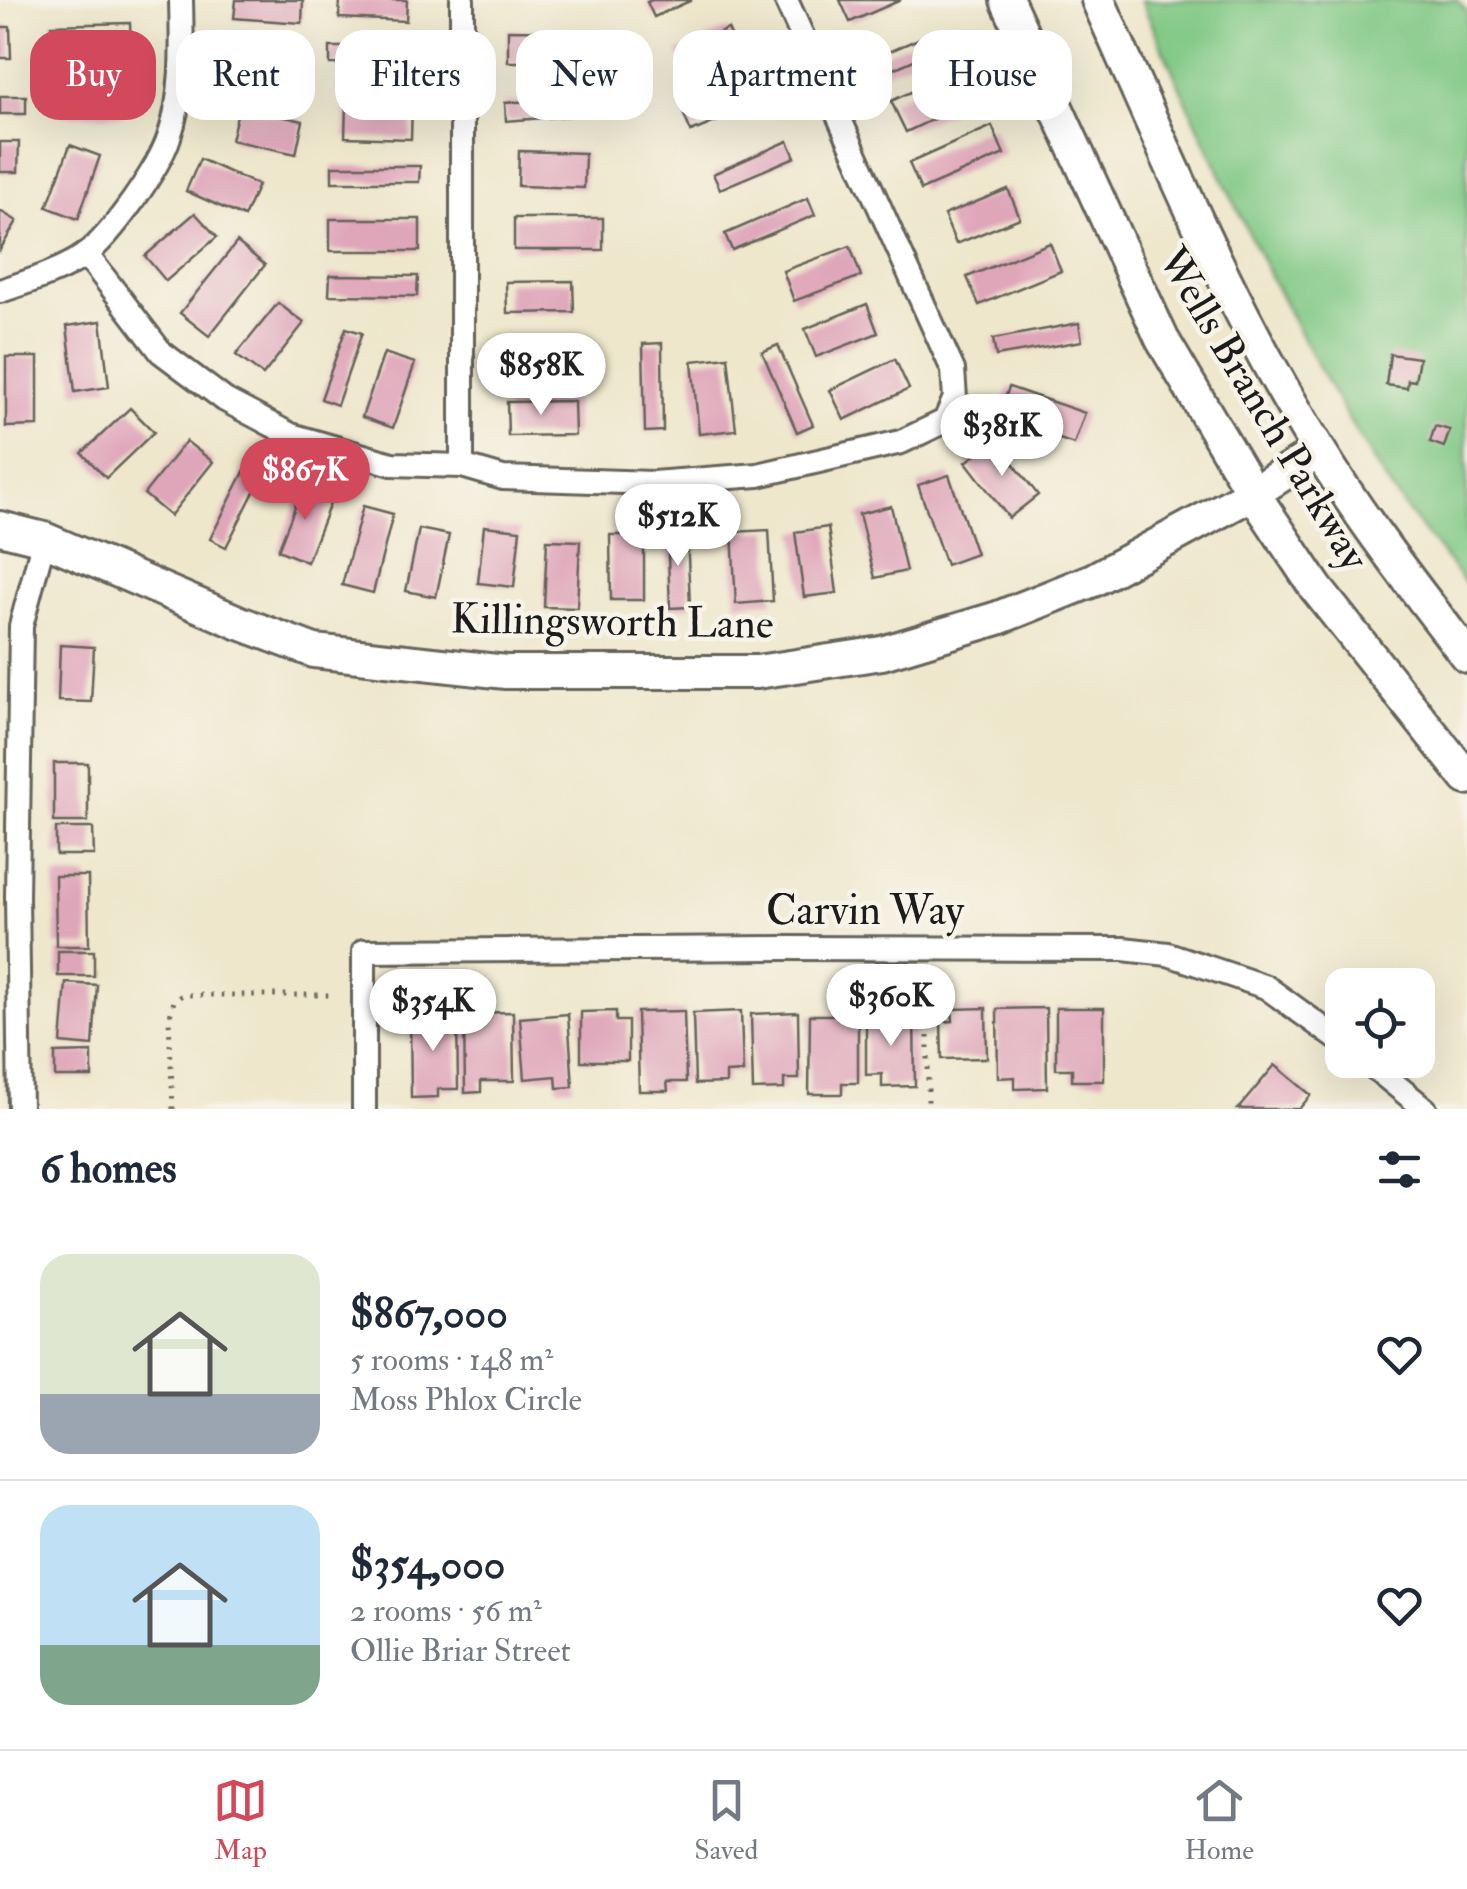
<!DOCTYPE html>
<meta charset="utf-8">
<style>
:root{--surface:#fff;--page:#f6f6f7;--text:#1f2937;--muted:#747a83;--line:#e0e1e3;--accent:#d1495b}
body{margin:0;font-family:"IM FELL Double Pica",serif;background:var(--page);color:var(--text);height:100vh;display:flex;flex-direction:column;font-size:38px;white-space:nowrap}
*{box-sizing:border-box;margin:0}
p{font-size:32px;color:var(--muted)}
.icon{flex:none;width:55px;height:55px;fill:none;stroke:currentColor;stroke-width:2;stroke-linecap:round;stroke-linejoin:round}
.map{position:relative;height:1109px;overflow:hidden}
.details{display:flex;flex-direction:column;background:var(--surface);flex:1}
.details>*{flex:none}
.guide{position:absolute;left:30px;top:30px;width:1408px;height:90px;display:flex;gap:20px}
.tools{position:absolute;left:1325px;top:968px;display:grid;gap:20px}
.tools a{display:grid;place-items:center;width:110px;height:110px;border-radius:20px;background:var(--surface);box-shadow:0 10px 40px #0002;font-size:50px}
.price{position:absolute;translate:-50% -85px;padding:0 22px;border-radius:35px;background:#fff;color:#222;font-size:32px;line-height:65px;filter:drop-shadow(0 2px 5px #0008)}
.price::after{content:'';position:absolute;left:50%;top:60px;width:30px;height:22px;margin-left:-15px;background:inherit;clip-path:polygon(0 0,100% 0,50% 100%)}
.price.active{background:var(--accent);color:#fff}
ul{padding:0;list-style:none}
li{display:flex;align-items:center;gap:30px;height:250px;padding:0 40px}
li+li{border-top:2px solid var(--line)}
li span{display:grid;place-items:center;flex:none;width:280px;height:200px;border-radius:30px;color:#555}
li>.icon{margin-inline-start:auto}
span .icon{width:120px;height:120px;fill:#fffc;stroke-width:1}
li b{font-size:42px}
h2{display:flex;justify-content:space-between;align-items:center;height:120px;padding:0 40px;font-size:42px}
.tag{padding:0 35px;border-radius:30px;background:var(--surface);box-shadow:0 10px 40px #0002;font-size:35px;line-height:90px}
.tag.active{background:var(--accent);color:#fff}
.dock{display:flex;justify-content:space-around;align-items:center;height:140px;border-top:2px solid var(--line);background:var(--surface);font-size:28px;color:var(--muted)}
.dock a{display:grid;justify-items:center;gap:5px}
.dock .active{color:var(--accent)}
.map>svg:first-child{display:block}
.green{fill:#7ec783;stroke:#4d7250;stroke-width:2.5}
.building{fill:#dfa6ba}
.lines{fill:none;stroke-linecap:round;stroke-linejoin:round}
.street-casing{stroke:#66635a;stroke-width:28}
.secondary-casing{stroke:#66635a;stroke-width:38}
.path{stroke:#66635a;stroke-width:5;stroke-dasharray:2.5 8;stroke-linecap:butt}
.street{stroke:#fff;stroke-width:22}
.secondary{stroke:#fff;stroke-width:32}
.labels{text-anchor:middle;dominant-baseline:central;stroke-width:9;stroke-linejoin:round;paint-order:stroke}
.street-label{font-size:42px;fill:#1c1c1c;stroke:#f7f3e8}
</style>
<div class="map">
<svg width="1467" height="1109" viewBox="0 0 1467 1109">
<rect width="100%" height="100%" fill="#f7f3e8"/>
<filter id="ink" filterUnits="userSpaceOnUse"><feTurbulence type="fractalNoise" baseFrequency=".01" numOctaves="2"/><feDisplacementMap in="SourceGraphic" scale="20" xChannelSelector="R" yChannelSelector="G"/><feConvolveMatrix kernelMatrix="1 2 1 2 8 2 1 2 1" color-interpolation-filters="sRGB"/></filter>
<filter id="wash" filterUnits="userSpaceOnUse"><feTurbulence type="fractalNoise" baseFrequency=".0048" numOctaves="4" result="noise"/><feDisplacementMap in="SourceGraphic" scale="40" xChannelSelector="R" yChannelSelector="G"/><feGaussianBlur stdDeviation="2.25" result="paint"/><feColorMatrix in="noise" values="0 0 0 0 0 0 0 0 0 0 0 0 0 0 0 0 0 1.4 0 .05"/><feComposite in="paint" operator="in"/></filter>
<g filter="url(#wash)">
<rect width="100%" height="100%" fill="#eee7cc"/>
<path class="green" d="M 1141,0 L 1457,0 L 1467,11 L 1467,585 C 1438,548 1404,510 1379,470 C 1286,321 1212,160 1141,0 Z"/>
<g id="blocks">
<g class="building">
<polygon points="236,0 303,0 302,23 234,18"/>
<polygon points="340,0 407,0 406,21 339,18"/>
<polygon points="652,0 692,0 654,17 647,2"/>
<polygon points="840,0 901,0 850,22"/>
<polygon points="130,23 131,55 52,57 51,25"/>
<polygon points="0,27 10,27 11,58 0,58"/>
<polygon points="728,29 741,58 691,81 678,52"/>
<polygon points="508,30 579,31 578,62 508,62"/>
<polygon points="939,30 946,46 866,81 858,65"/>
<polygon points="330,47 420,47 420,65 330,64"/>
<polygon points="222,58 309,62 308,79 222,76"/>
<polygon points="954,72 968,103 906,132 891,101"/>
<polygon points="769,81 775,97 691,132 684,115"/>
<polygon points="58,82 124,84 123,116 57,115"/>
<rect x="0" y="96" width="26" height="18"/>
<polygon points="592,96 593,114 506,121 505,103"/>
<polygon points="346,102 412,104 411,139 345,137"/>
<polygon points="239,107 303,121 296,154 231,140"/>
<polygon points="992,126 1004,154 921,190 909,163"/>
<polygon points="788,141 795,157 720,189 713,174"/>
<polygon points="0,142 19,142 18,172 0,172"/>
<polygon points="70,145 100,156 78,219 47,207"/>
<polygon points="519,151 585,153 584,188 518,186"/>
<polygon points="200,159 258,185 244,217 186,191"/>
<polygon points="332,166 420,166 419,182 332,182"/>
<polygon points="1008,189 1020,218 956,244 944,215"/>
<polygon points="808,198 815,215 732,250 725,234"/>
<polygon points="0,211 17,221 0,250"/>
<polygon points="195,213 217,237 166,281 145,256"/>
<rect x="514" y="218" width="89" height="32"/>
<rect x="330" y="219" width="90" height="32"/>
<polygon points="237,242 265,265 209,336 180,313"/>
<polygon points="1050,243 1061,271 979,305 967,277"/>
<polygon points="850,246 861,276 794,301 783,271"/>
<polygon points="330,275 418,276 417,296 329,295"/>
<polygon points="573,281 574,312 507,313 506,282"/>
<polygon points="278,303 304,323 263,375 236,355"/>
<polygon points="867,304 878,333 816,357 805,329"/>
<polygon points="101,321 109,387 75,392 67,326"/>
<polygon points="1079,323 1082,341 996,356 993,339"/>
<polygon points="346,328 362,333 337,405 321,399"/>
<polygon points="662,343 663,431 645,432 643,344"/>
<polygon points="778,345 813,425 797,432 762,352"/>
<polygon points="384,353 415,363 393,428 362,417"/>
<polygon points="1390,354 1419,358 1415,381 1408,380 1407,388 1386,385"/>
<rect x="501" y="356" width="89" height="19"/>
<polygon points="6,357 38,357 38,426 6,427"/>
<polygon points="728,357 736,430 699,434 692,361"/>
<polygon points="895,359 909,389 844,420 830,390"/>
<polygon points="1009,387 1085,413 1074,444 998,418"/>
<polygon points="574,401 575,435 508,436 507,402"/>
<polygon points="130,408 154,432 106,478 82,453"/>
<polygon points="1435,426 1450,430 1444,447 1430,442"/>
<polygon points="995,440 1038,495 1009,518 966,462"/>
<polygon points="186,441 213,462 170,516 144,494"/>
<polygon points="248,464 264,472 226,547 210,539"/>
<polygon points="949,475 976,554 946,565 918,485"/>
<polygon points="304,484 333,496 307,562 278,550"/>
<polygon points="363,506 393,514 373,593 342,585"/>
<polygon points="891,506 906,571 875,578 859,514"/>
<polygon points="484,526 520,530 514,587 478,583"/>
<polygon points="828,527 837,593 804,597 795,532"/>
<polygon points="419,529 449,535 436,597 406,591"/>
<polygon points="687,530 690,607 670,608 667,531"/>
<polygon points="769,530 773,601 736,604 732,532"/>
<polygon points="610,535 644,535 644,600 611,600"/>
<polygon points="547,540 580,541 577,608 544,607"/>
<polygon points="60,645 94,647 91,702 58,701"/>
<rect x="54" y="763" width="34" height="59"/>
<polygon points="56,828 93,828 94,855 56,855"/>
<polygon points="55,876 88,876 89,946 56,946"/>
<rect x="58" y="951" width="36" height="25"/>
<polygon points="66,983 97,985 93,1046 61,1043"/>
<polygon points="986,1008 987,1058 942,1059 941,1022 953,1021 952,1009"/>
<polygon points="1046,1008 1047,1088 1015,1089 1015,1077 998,1078 997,1009"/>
<polygon points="1056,1008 1104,1008 1104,1081 1072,1081 1072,1069 1056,1069"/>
<polygon points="616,1011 616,1021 628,1021 628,1061 581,1061 581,1012"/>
<polygon points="684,1011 686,1082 667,1082 668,1091 639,1091 637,1012"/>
<polygon points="741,1011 743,1072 726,1073 726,1083 695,1084 693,1013"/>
<polygon points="513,1012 514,1081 481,1081 481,1092 465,1093 464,1013"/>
<polygon points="798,1012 799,1079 784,1079 784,1089 753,1090 751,1014"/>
<polygon points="457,1014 458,1089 438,1089 438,1097 411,1098 410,1015"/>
<polygon points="568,1014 573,1087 557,1088 556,1076 525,1079 520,1018"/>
<polygon points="810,1015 858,1015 858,1083 842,1083 842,1094 809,1094"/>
<polygon points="914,1015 915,1086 882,1087 882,1074 866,1075 866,1016"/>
<polygon points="92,1052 92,1077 55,1077 55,1053"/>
<polygon points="1275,1065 1311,1095 1299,1109 1238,1109"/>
</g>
</g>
</g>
<g filter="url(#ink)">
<use href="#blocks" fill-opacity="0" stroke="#66635a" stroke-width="2.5"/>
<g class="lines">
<g class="street-casing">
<g id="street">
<polyline points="462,0 462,466"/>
<polyline points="86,254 161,352 225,400 291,435 392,464 462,466 503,478 653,483 758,475 901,442 945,421 955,398 953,370 786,0"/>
<path d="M 0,291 C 27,282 61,272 85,255 C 111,236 159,168 169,137 C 184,95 182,45 181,0"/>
<polyline points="1365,1060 1425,1109"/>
<polyline points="20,1109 17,897 21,626 44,539"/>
<polyline points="364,1109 364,951 783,948 1123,949 1168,954 1266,987 1342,1042"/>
</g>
</g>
<g class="secondary-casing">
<g id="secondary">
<polyline points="1007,0 1162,339 1253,493 1316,588 1467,778"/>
<path d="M 1098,0 C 1166,153 1231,310 1320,452 C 1364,523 1416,590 1467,656"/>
<polyline points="0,528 44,539 240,623 314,651 506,672 757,672 882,653 998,618 1093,580 1253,493 1319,451"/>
</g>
</g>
<g class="path">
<polyline points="928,973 928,1109"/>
<polyline points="173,1109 169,1020 174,1001 182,995 330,995"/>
</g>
<use href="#street" class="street"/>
<use href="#secondary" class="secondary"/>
</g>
</g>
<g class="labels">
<g class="street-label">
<text transform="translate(1263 409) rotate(59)">Wells Branch Parkway</text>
<text transform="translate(612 622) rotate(1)">Killingsworth Lane</text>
<text x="865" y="911">Carvin Way</text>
</g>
</g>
</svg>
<div class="tools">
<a><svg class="icon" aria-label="locate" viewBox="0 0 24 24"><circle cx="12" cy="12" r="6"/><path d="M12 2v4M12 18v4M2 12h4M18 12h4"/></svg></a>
</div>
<b class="price" style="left:541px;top:418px">$858K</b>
<b class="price" style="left:1002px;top:479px">$381K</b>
<b class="price active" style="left:305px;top:523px">$867K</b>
<b class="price" style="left:678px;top:569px">$512K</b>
<b class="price" style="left:891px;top:1049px">$360K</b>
<b class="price" style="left:433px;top:1054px">$354K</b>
<div class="guide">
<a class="tag active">Buy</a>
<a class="tag">Rent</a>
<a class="tag">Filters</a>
<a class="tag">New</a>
<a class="tag">Apartment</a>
<a class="tag">House</a>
</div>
</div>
<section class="details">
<h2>6 homes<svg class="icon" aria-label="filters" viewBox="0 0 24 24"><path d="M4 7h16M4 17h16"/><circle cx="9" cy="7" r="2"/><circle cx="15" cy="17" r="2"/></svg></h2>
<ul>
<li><span style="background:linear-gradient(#dfe7d0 70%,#9aa5b1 0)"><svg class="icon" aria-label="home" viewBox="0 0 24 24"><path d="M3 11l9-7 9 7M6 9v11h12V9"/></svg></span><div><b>$867,000</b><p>5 rooms · 148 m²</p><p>Moss Phlox Circle</p></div><svg class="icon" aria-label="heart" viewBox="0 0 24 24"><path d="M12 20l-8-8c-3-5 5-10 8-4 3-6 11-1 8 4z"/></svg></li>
<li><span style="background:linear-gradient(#bfe0f5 70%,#7fa58c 0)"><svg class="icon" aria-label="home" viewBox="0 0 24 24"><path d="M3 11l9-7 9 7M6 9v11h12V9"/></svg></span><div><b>$354,000</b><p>2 rooms · 56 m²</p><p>Ollie Briar Street</p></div><svg class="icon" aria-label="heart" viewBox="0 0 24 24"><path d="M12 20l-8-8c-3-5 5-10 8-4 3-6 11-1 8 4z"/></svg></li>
</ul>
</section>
<nav class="dock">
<a class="active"><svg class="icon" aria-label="map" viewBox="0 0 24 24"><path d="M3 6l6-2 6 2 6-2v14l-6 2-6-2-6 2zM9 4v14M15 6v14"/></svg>Map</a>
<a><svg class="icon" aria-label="saved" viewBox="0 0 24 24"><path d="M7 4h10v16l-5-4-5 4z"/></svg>Saved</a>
<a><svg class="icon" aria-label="home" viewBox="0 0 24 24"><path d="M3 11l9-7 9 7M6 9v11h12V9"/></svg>Home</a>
</nav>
